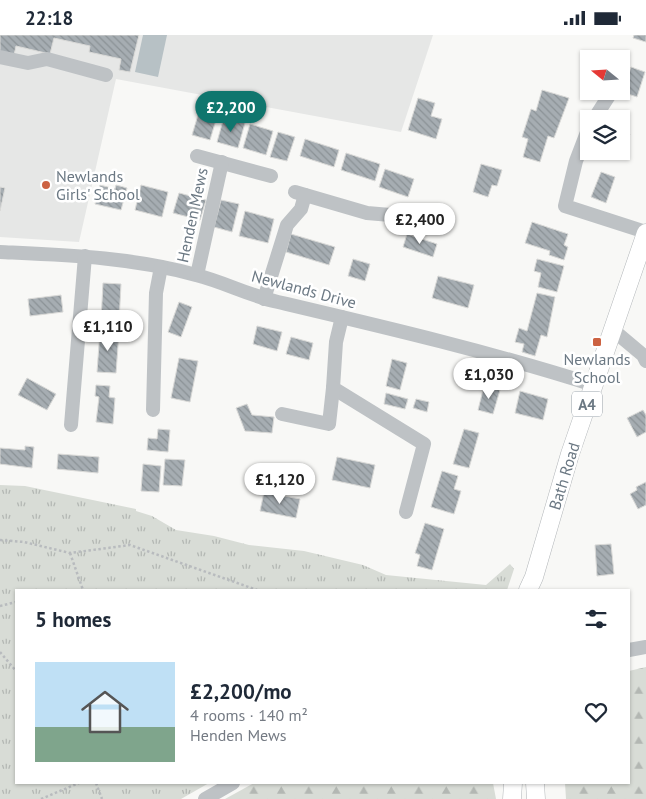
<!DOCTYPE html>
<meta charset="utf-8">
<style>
:root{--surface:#fff;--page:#f6f6f7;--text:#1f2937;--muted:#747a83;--line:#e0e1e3;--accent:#0f766e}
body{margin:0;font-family:"PT Sans",sans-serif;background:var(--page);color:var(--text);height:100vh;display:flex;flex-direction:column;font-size:19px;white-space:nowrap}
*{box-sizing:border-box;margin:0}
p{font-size:16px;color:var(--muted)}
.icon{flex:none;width:28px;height:28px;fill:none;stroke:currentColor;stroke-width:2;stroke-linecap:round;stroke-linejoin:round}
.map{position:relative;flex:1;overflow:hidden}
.sheet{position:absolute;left:15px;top:554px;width:615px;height:195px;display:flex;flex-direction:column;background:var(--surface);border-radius:0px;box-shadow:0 1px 4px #0004}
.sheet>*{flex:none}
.needle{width:32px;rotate:288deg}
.buttons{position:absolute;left:580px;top:15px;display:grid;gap:10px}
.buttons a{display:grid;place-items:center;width:50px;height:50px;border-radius:0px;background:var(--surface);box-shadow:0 1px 4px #0004;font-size:25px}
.price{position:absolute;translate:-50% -42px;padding:0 11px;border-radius:18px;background:#fff;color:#222;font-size:16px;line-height:32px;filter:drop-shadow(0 1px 2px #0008)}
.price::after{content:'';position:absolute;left:50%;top:30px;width:15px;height:11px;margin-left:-8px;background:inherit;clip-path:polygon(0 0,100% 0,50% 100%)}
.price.current{background:var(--accent);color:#fff}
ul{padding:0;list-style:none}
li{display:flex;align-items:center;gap:15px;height:125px;padding:0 20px}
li+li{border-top:1px solid var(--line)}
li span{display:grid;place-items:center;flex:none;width:140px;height:100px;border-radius:0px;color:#555}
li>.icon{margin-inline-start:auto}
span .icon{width:60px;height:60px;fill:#fffc;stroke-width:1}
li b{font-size:21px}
h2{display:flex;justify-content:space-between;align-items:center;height:60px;padding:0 20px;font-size:21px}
.status{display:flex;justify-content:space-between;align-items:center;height:35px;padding:0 25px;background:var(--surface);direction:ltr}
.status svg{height:14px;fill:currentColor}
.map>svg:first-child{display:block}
.built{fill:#e6e7e6}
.grass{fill:url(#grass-tufts)}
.forest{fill:url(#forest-firs)}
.water{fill:#b7c1c5}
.building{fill:url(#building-back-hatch);stroke:#dadad8}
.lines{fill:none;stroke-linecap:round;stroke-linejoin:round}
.major-casing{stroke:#b2b6b9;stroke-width:19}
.path{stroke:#b8bbbe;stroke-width:2.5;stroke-dasharray:2.5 2.5;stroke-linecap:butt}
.minor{stroke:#bec2c5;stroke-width:14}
.major{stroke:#fff;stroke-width:18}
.poi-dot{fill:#cc6242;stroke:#fff;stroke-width:2}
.labels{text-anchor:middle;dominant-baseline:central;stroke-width:5;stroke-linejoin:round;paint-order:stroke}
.shield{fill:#fff;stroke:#97a0a8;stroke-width:1}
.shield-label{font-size:15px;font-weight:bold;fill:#6b7883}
.poi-label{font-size:16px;fill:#6b7883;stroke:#fff;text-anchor:start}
.street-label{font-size:16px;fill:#6b7883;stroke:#fff}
</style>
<div class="status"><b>22:18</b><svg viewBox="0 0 49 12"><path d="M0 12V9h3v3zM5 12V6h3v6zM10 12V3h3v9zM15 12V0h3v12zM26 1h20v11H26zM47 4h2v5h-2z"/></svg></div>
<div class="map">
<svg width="646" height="764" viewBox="0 0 646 764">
<defs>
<pattern id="grass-tufts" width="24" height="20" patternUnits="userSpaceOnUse" patternTransform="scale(1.25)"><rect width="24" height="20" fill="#d8dcd6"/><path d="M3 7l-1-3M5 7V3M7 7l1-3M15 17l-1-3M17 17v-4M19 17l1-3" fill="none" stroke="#b3b7b3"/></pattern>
<pattern id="forest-firs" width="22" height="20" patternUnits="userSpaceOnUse" patternTransform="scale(1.25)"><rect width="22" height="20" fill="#d8dcd6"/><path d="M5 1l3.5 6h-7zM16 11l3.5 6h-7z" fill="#b3b7b3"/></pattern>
<pattern id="building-back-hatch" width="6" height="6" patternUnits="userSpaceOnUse" patternTransform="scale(1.25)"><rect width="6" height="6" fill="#a6adb2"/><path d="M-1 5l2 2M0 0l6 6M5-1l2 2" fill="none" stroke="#8b9296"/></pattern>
</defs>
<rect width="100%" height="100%" fill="#f8f8f6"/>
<polygon class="built" points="0,0 433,0 401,97 116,44 79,207 0,202"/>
<polygon class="grass" points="0,450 25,451 136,474 136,476 152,481 176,495 214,501 249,510 304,516 363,530 386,540 486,550 510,529 514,534 507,555 16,555 16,748 209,748 181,764 0,764"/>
<g class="forest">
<polygon points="646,632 646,764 566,764 565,748 629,748 629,636"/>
<polygon points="254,748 493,748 496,764 225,764"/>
</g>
<polygon class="water" points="143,0 167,0 158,42 135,37"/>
<g class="building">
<polygon points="0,0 139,0 130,37 119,35 121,24 89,17 90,11 54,3 50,19 16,11 14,20 0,16"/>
<polygon points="634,0 646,0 646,7 633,3"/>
<polygon points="631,32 645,37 637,62 622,57"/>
<polygon points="542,55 569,63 554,103 548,101 540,127 523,122 528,104 522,102 531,74 536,76"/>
<polygon points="418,63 435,68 431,81 442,84 436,104 408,95"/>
<polygon points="198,80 216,85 210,105 192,100"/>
<polygon points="224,82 245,88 238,113 217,107"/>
<polygon points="250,89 273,96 266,120 243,113"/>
<polygon points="621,96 630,99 621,124 606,118 606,116 621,116"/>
<polygon points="278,97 295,102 287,126 270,122"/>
<polygon points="305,104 339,115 334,132 300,121"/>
<polygon points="346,118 380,129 375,146 341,135"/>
<polygon points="481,129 502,135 497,151 492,150 488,162 473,157"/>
<polygon points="385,134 414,144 408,162 379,152"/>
<polygon points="601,137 615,142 606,168 591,162"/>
<polygon points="100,150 115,154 116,150 127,153 121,175 95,169"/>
<polygon points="141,150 168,157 162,182 135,175"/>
<polygon points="0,152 5,153 0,176"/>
<polygon points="179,158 206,165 200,185 173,178"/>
<polygon points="221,165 239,169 232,197 214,192"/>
<polygon points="245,176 274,184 268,208 239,201"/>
<polygon points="532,187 568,199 564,210 568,212 564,225 549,220 550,216 525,208"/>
<polygon points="291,199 335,212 329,230 286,217"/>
<polygon points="407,199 437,209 433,222 403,212"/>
<polygon points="353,224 370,229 365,246 348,241"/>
<polygon points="537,224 564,231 557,257 538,252 541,238 534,236"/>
<polygon points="438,241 474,250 468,273 432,263"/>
<polygon points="103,248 121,249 119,287 101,286"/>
<polygon points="537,258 555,262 547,302 541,300 535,321 522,317 524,309 515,307 519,293 527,296"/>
<polygon points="61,260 63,277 30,281 28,264"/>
<polygon points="179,267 192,272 181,302 168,297"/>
<polygon points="257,291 282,297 277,316 253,309"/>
<polygon points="100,295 119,297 116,338 97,337"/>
<polygon points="291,302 313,308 309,325 286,319"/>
<polygon points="179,323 198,326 190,367 171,363"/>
<polygon points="392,324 407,328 400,355 386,351"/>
<polygon points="27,343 56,359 47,375 18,360"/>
<polygon points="96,350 110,351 109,362 115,363 113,389 96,387 99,362 95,361"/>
<polygon points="484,351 500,355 493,379 478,375"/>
<polygon points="520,356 548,364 543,385 515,378"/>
<polygon points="386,358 408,364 405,374 384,369"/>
<polygon points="416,364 429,367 427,377 413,373"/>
<polygon points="247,369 252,380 274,382 272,398 245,396 236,373"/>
<polygon points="643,375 646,380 646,397 637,402 627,383"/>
<polygon points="158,394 170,395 168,417 147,415 148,403 157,404"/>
<polygon points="464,394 479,398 469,433 453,429"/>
<polygon points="25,411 34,412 32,433 0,429 0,413 25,415"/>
<polygon points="58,419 99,422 98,438 57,434"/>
<polygon points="337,422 375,430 370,453 332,445"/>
<polygon points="165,424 185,425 182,451 163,450"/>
<polygon points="143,429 161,431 159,457 141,456"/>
<polygon points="442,436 458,441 454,454 461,456 454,479 431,472"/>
<polygon points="646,447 646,470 638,474 630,459 637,455 636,452"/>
<polygon points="264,457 300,464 296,483 260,476"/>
<polygon points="425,488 444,494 432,535 417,531 420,520 415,518"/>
<polygon points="611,509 614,539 597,541 595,510"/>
</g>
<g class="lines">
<g class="major-casing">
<g id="major">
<polyline points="528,555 534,542 570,419 646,198"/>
<polyline points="535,748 536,764"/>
<polyline points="512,764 513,748"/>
</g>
</g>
<g class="path">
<polyline points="0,505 24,507 70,518 130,510 257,555"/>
<polyline points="70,518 83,555"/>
<polyline points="0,571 16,567"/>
<polyline points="0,617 16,636"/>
<polyline points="96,748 102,764"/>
<polyline points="41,764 79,748"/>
</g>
<g class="minor">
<polyline points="0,22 28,28 47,24 106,40"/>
<polyline points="594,84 612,56"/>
<polyline points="589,92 576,126 565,171 646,197"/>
<polyline points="197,121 271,141"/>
<polyline points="295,157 367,178 402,181"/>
<path d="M 0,217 C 65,220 132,222 196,240 C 224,247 250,261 278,267 C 384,292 491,317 594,350"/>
<polyline points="197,240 222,127"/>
<polyline points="264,264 287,190 301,174 305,160"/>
<polyline points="342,282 336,307 333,353 424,409 406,477"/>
<polyline points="613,295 643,320 646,326"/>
<polyline points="153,375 156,258 161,232"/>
<polyline points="282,379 329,389 333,353"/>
<polyline points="71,390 85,221"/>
<polyline points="629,615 646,612"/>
<polyline points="205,764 233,748"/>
</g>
<use href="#major" class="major"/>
</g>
<g class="poi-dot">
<circle cx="46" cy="150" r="5"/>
<rect x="592" y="302" width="10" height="10" rx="2.5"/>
</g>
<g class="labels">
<rect class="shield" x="572" y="356.5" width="30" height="25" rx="4"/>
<g class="shield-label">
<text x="587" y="369">A4</text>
</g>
<g class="poi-label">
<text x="56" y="141">Newlands<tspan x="56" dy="18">Girls' School</tspan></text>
<text x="597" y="324" text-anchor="middle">Newlands<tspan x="597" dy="18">School</tspan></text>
</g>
<g class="street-label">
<text transform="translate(192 180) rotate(-78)">Henden Mews</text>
<text transform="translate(304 254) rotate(15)">Newlands Drive</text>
<text transform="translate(564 441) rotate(-73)">Bath Road</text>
</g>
</g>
</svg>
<div class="buttons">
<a><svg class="needle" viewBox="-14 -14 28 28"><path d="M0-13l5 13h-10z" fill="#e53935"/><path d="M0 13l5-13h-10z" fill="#747a83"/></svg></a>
<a><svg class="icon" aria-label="layers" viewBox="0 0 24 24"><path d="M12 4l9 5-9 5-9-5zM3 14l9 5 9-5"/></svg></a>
</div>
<b class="price current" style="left:231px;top:98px">£2,200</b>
<b class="price" style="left:420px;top:210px">£2,400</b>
<b class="price" style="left:108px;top:317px">£1,110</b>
<b class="price" style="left:489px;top:365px">£1,030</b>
<b class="price" style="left:280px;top:470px">£1,120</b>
<section class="sheet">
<h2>5 homes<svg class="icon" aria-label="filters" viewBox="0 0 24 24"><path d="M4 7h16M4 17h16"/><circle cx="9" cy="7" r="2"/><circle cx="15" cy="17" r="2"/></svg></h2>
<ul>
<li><span style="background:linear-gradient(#bfe0f5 65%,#7fa58c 0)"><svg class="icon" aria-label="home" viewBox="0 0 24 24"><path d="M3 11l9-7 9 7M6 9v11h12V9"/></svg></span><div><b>£2,200/mo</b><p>4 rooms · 140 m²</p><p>Henden Mews</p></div><svg class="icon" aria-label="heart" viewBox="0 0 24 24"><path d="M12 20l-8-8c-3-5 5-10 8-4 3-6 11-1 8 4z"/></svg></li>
</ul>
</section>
</div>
